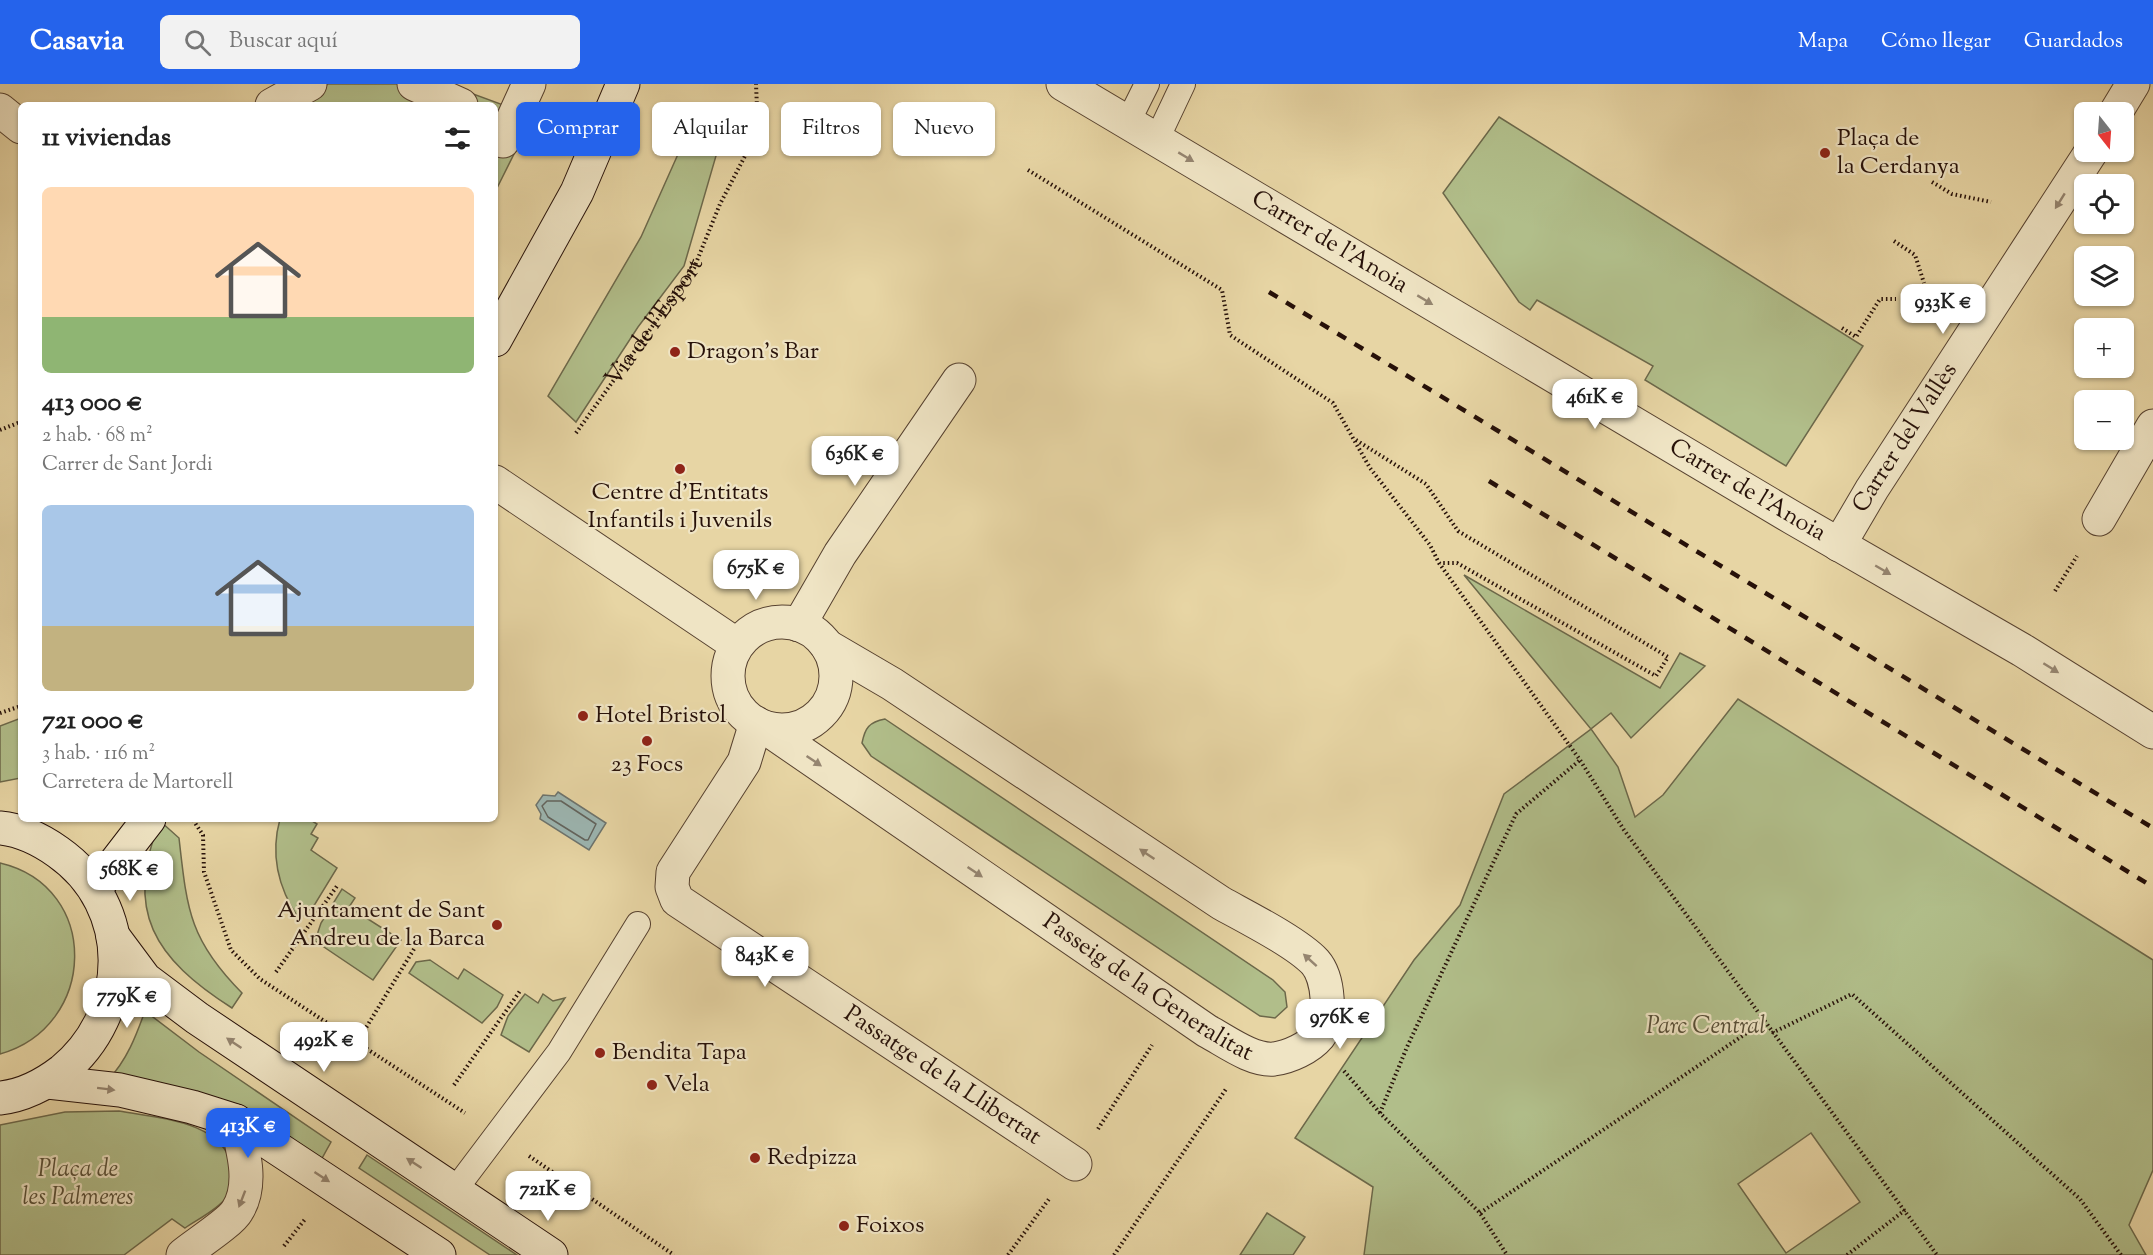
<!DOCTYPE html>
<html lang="es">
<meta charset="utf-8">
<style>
:root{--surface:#fff;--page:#f2f2f2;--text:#222;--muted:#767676;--accent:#2563eb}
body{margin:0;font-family:"Sorts Mill Goudy",serif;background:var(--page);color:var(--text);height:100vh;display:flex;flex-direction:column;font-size:22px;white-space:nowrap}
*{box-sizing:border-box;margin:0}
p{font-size:20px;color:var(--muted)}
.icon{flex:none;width:33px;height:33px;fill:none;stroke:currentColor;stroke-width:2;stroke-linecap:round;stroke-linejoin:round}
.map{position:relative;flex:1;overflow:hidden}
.details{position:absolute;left:18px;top:18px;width:480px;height:720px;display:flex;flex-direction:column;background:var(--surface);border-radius:9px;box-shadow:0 2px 4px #0004}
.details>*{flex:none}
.hud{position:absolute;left:516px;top:18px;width:570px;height:54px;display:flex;gap:12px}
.needle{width:39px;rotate:163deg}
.fabs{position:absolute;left:2074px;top:18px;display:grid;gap:12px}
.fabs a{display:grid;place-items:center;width:60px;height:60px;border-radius:9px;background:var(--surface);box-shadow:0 2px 4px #0004;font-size:30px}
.price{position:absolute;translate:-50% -51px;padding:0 14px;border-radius:12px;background:#fff;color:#222;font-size:20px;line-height:39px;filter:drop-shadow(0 2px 3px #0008)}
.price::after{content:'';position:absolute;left:50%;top:36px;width:18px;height:14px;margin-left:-9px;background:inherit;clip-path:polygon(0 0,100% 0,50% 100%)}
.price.current{background:var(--accent);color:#fff}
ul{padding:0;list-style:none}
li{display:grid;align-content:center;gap:12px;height:318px;padding:0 24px}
li span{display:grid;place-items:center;height:186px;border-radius:9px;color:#555}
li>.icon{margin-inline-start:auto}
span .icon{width:108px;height:108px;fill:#fffc;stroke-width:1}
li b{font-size:26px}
h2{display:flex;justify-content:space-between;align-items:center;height:72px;padding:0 24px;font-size:26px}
.chip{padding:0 21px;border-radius:9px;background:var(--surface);box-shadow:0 2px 4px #0004;font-size:21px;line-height:54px}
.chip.current{background:var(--accent);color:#fff}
header{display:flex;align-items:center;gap:36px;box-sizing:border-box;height:84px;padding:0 30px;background:var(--accent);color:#fff}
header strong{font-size:28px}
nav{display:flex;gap:33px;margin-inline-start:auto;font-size:21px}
.search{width:420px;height:54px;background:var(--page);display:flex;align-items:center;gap:15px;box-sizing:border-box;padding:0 21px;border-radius:9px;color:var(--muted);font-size:22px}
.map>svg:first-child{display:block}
.green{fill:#b1be8a;stroke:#6c684a;stroke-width:1.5;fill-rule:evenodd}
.water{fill:#9cb6b2;stroke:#6d746e;stroke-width:1.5}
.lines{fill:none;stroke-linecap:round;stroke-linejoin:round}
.shore{stroke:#62645e;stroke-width:1.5}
.lane-casing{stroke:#574230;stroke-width:26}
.street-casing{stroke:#574230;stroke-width:35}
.secondary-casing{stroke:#271109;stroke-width:35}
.path{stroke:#271109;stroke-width:4;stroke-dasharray:1.5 3;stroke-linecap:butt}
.lane{stroke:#efe4c4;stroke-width:24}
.street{stroke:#efe4c4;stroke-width:33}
.secondary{stroke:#efe4c4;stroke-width:33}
.rail{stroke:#271109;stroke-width:4.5;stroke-dasharray:10 10;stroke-linecap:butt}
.oneway{fill:#958570}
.poi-dot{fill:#8f2418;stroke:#efe4c4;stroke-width:2}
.labels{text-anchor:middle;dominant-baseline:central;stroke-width:4.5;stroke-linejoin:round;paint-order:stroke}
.poi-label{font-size:24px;fill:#271109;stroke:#efe4c4;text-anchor:start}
.street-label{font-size:24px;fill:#271109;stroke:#efe4c4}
.park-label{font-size:24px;font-style:italic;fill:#574e36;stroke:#efe4c4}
</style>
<header>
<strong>Casavia</strong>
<div class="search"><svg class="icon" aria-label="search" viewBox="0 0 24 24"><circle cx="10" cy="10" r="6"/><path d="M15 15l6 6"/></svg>Buscar aquí</div>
<nav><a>Mapa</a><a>Cómo llegar</a><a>Guardados</a></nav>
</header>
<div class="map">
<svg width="2153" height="1171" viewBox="0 0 2153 1171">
<rect width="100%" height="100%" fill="#e7d5a4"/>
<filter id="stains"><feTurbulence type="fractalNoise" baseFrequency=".00333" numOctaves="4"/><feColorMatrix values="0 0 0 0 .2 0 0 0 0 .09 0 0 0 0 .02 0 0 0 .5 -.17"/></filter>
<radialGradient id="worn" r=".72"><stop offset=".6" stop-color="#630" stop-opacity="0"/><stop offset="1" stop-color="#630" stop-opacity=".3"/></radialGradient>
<g class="green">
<polygon points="328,0 446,0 533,32 495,108 495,21 290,21"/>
<polygon points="700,21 727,34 684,182 638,243 576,338 548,312 641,153"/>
<polygon points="1499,33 1863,262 1786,382 1645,296 1653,282 1537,216 1530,226 1519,218 1443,109"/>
<path d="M 1464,491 L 1660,604 L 1680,569 L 1705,582 L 1631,654 L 1611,629 L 1591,645 L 1618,683 L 1635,733 L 1663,711 L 1738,615 L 2153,876 L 2153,1086 L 2129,1141 L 2146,1171 L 1364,1171 L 1373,1103 L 1295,1054 L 1414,876 L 1460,821 L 1504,710 L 1591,645 ZM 1811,1049 L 1860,1118 L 1786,1169 L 1738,1100 Z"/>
<polygon points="21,634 21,694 0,698 0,642"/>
<path d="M 885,635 L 1273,896 L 1285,908 L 1287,923 L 1275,934 L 1260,932 L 871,672 L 862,659 C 865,644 869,638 885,635 Z"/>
<path d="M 280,735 L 309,735 L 317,740 L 311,750 L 318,754 L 311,766 L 337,784 L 315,820 L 299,835 C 278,804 270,771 280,735 Z"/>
<path d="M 160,737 L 179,754 C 187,825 189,856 242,909 L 232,924 C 155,875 123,827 160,737 Z"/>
<path d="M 0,779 C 102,803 97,943 0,970 Z"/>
<polygon points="342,805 355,814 349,823 401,856 373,896 315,857 321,839"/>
<polygon points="430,876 458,895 464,885 503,911 497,923 482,939 409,889 416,878"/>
<polygon points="525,910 538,919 543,910 553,917 565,914 529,968 501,951 508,932"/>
<path d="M 145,927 L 199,968 L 331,1058 L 321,1076 L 108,996 C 127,976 136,952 145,927 Z"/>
<path d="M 119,1027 C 156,1034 223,1036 232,1083 C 234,1094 234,1105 226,1114 C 217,1126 198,1135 185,1144 L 172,1135 L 124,1171 L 0,1171 L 0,1041 L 65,1028 Z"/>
<polygon points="367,1071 517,1171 490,1171 359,1084"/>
<polygon points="1267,1129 1305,1153 1293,1171 1240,1171"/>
</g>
<polygon class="water" points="558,708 606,739 589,766 540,735 541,730 536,721 543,711 555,712"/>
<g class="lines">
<polygon class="shore" points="547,717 561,717 596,740 588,756 585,756 548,733 542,722"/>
<g class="lane-casing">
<g id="lane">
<polyline points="1128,38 1147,0"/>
<polyline points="1157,55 1183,0"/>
<polyline points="455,1106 559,968 638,840"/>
</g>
</g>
<g class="street-casing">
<g id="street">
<polyline points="414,0 461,21"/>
<path id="s2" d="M 1063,0 L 1793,434 L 2022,566 L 2153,648"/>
<polyline points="272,21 310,0"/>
<polyline points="0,26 21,43"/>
<polyline points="2116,28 2133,0"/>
<polyline points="495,54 503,57 529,0"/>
<polyline points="495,398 737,561"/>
<polyline points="2099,435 2153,342"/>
<path id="s3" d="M 1839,461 L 1872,405 L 2091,68"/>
<circle cx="782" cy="592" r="54"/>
<polyline points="799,541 840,470 959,296"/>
<path id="s4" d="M 756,639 L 744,678 L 673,788 L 672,803 L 677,816 L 1075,1080"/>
<path id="s5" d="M 766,644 L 1207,947 C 1226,957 1252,977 1274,975 C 1289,973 1309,964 1319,952 C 1332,935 1329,894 1315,878 C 1296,858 1246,833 1221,819 L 892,600 L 827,562"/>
<path d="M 183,1171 C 195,1161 231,1138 237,1127 C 254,1101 243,1065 236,1037"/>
</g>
</g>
<g class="secondary-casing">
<g id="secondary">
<polyline points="495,256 577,108 623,0"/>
<path d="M 0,744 C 21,746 41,756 58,768 C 135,822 132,930 62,987 C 45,1000 22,1012 0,1014"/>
<polyline points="95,805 149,735"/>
<polyline points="113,852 145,895 197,934 551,1171"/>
<polyline points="48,998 120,1006 192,1023 236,1037 439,1171"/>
</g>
</g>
<g class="path">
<polyline points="1028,86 1222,206 1230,251 1333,319 1370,384 1430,461 1439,479 1580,676 1624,746 1937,1171"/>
<polyline points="1932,98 1952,110 1991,118"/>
<polyline points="1894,157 1915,171 1924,199"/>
<polyline points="1842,244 1856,253 1880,215 1896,215"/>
<polyline points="0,346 18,339 21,341"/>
<path id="s1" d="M 576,349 L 694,184 L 720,120 L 758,47 L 756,0"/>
<polyline points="1356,356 1426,400 1458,447 1668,573 1656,592 1457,479 1440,479"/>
<polyline points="2055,507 2077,472"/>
<polyline points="0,629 21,622"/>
<polyline points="193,736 203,751 204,788 231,866 260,895 465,1029"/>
<polyline points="276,888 337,802"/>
<polyline points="364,947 414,865"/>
<polyline points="1772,949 1852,910 2080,1115 2121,1171"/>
<polyline points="1344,987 1380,1029 1480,1129 1507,1171"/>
<polyline points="454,1001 520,907"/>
<polyline points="1380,1029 1407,963 1516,730 1580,676"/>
<polyline points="1098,1045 1152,961"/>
<polyline points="529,1072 674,1171"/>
<polyline points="1480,1129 1763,938"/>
<polyline points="284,1162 306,1134"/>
<polyline points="1008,1171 1049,1115"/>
<polyline points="1114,1171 1226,1005"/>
<polyline points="1847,1171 1905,1126"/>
</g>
<use href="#lane" class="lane"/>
<use href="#street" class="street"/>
<use href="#secondary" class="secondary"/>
<g class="rail">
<polyline points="1269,208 2153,744"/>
<polyline points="1489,397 2153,803"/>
</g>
</g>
<defs><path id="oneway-solid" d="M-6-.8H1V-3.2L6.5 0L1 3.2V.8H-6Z" transform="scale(1.5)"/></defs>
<g class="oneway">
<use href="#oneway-solid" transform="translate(1186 73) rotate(31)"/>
<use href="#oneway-solid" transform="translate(2060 117) rotate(122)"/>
<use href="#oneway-solid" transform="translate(1425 216) rotate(31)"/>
<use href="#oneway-solid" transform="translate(1883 486) rotate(30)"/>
<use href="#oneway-solid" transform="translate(2051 584) rotate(32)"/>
<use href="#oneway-solid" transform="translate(814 677) rotate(34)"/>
<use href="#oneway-solid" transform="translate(1147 770) rotate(-146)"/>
<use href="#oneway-solid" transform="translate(975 788) rotate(34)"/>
<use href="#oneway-solid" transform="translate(1310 876) rotate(-138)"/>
<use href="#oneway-solid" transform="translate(234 959) rotate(-146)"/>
<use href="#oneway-solid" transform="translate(106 1005) rotate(7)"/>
<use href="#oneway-solid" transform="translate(414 1079) rotate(-147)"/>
<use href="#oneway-solid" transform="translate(322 1093) rotate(33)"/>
<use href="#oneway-solid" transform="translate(242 1115) rotate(111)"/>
</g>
<g class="poi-dot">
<circle cx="1825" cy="69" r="6"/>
<circle cx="675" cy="268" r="6"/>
<circle cx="680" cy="385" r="6"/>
<circle cx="583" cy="632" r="6"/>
<circle cx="647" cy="657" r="6"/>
<circle cx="497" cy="841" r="6"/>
<circle cx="600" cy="969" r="6"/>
<circle cx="652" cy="1001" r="6"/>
<circle cx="755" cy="1074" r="6"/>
<circle cx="844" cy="1142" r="6"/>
</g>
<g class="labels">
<g class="poi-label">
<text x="1837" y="55">Plaça de<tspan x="1837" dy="28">la Cerdanya</tspan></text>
<text x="687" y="268">Dragon's Bar</text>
<text x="680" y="409" text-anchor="middle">Centre d'Entitats<tspan x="680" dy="28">Infantils i Juvenils</tspan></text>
<text x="595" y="632">Hotel Bristol</text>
<text x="647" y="681" text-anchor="middle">23 Focs</text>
<text x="485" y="827" text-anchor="end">Ajuntament de Sant<tspan x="485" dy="28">Andreu de la Barca</tspan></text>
<text x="612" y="969">Bendita Tapa</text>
<text x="664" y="1001">Vela</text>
<text x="767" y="1074">Redpizza</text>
<text x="856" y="1142">Foixos</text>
</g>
<g class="street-label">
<text stroke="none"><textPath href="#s2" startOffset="310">Carrer de l'Anoia</textPath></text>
<text stroke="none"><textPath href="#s1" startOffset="136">Via de l'Esport</textPath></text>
<text stroke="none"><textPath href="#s3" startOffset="126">Carrer del Vallès</textPath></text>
<text stroke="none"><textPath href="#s2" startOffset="796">Carrer de l'Anoia</textPath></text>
<text stroke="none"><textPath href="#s5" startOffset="462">Passeig de la Generalitat</textPath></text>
<text stroke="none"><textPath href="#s4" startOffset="519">Passatge de la Llibertat</textPath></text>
</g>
<g class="park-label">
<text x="1706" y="943">Parc Central</text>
<text x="78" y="1086">Plaça de<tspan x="78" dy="28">les Palmeres</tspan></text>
</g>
</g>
<rect width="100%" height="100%" filter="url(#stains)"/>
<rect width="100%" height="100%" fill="url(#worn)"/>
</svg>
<div class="fabs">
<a><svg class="needle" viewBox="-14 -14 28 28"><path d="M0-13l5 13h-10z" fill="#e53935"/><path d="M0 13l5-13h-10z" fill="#767676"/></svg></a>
<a><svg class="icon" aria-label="locate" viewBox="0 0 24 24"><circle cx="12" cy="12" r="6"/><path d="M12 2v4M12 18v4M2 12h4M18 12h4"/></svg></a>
<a><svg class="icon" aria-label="layers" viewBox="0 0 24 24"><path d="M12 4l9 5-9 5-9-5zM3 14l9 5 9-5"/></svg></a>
<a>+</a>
<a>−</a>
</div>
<b class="price" style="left:1943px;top:251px">933K €</b>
<b class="price" style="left:1595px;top:346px">461K €</b>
<b class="price" style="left:855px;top:403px">636K €</b>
<b class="price" style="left:756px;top:517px">675K €</b>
<b class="price" style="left:130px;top:818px">568K €</b>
<b class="price" style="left:765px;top:904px">843K €</b>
<b class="price" style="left:127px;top:945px">779K €</b>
<b class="price" style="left:1340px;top:966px">976K €</b>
<b class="price" style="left:324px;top:989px">492K €</b>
<b class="price current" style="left:248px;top:1075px">413K €</b>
<b class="price" style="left:548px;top:1138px">721K €</b>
<div class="hud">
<a class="chip current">Comprar</a>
<a class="chip">Alquilar</a>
<a class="chip">Filtros</a>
<a class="chip">Nuevo</a>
</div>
<section class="details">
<h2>11 viviendas<svg class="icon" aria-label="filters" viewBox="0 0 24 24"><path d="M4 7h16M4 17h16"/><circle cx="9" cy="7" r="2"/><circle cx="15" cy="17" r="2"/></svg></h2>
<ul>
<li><span style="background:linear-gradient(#ffd9b3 70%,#8fb573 0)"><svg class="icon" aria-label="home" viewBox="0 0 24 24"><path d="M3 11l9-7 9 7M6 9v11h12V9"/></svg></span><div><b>413 000 €</b><p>2 hab. · 68 m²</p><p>Carrer de Sant Jordi</p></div></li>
<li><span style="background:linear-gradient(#a9c7e8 65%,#c2b280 0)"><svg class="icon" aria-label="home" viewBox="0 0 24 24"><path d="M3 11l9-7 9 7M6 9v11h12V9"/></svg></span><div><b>721 000 €</b><p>3 hab. · 116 m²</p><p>Carretera de Martorell</p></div></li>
</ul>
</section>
</div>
